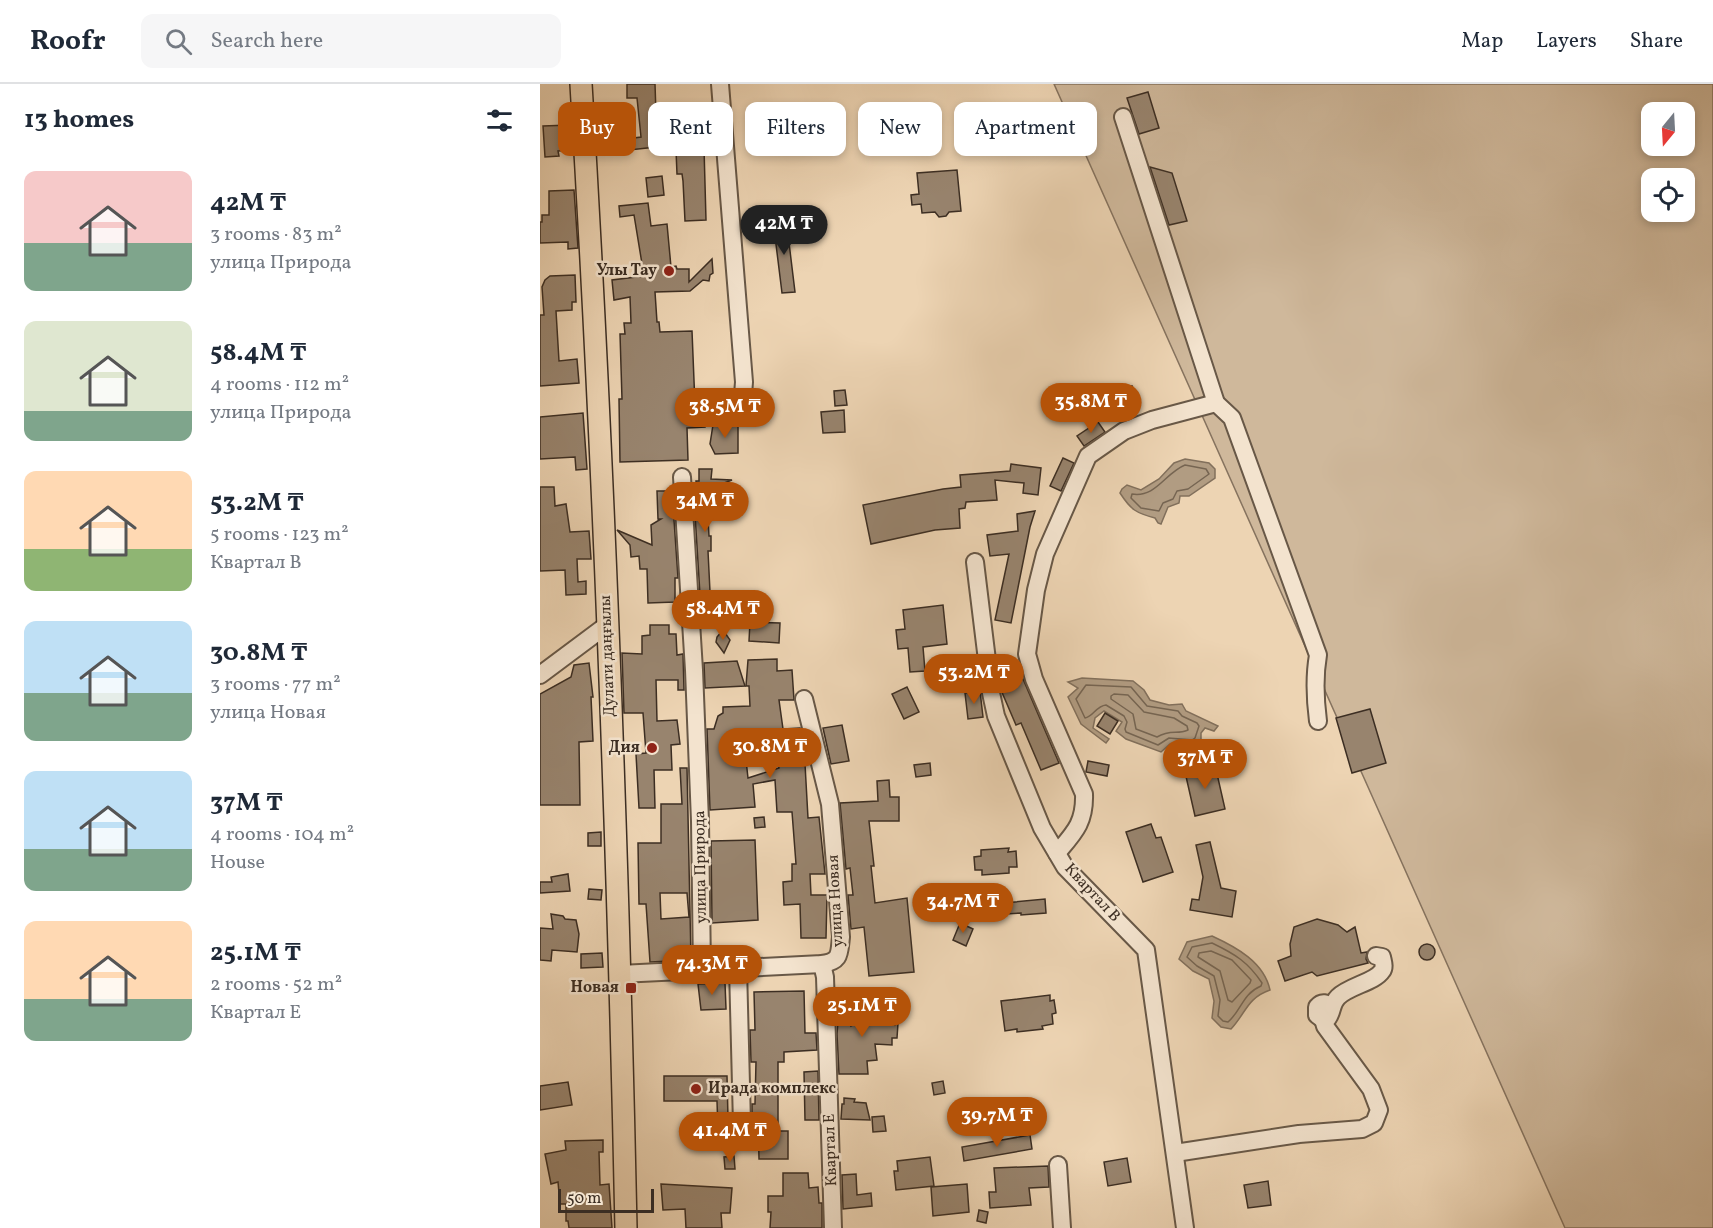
<!DOCTYPE html>
<meta charset="utf-8">
<style>
:root{--surface:#fff;--page:#f6f6f7;--text:#1f2937;--muted:#747a83;--line:#e0e1e3;--accent:#b45309}
body{margin:0;font-family:Vollkorn,serif;background:var(--page);color:var(--text);height:100vh;display:flex;flex-direction:column;font-size:22px;white-space:nowrap}
*{box-sizing:border-box;margin:0}
p{font-size:20px;color:var(--muted)}
.icon{flex:none;width:33px;height:33px;fill:none;stroke:currentColor;stroke-width:2;stroke-linecap:round;stroke-linejoin:round}
.map{position:relative;flex:1;overflow:hidden}
.details{display:flex;flex-direction:column;background:var(--surface);width:540px}
.details>*{flex:none}
.banner{position:absolute;left:18px;top:18px;width:570px;height:54px;display:flex;gap:12px}
.needle{width:39px;rotate:198deg}
.fabs{position:absolute;left:1101px;top:18px;display:grid;gap:12px}
.fabs a{display:grid;place-items:center;width:54px;height:54px;border-radius:12px;background:var(--surface);box-shadow:0 3px 9px #0003;font-size:30px}
.scale{position:absolute;left:18px;bottom:15px;width:96px;box-sizing:border-box;padding-left:6px;border:3px solid #3c2e23;border-top:0;font-size:16px;line-height:21px;white-space:nowrap;color:#3c2e23;-webkit-text-stroke:4px #f3e3ce;paint-order:stroke}
.price{position:absolute;translate:-50% -51px;padding:0 14px;border-radius:21px;background:var(--accent);color:#fff;font-size:20px;line-height:39px;filter:drop-shadow(0 2px 3px #0008)}
.price::after{content:'';position:absolute;left:50%;top:36px;width:18px;height:14px;margin-left:-9px;background:inherit;clip-path:polygon(0 0,100% 0,50% 100%)}
.price.active{background:#222;color:#fff}
ul{padding:0;list-style:none}
li{display:flex;align-items:center;gap:18px;height:150px;padding:0 24px}
li span{display:grid;place-items:center;flex:none;width:168px;height:120px;border-radius:12px;color:#555}
li>.icon{margin-inline-start:auto}
span .icon{width:72px;height:72px;fill:#fffc;stroke-width:1}
li b{font-size:26px}
h2{display:flex;justify-content:space-between;align-items:center;height:72px;padding:0 24px;font-size:26px}
.chip{padding:0 21px;border-radius:12px;background:var(--surface);box-shadow:0 3px 9px #0003;font-size:21px;line-height:54px}
.chip.active{background:var(--accent);color:#fff}
header{display:flex;align-items:center;gap:36px;box-sizing:border-box;height:84px;padding:0 30px;background:var(--surface);border-bottom:2px solid var(--line)}
header strong{font-size:28px}
nav{display:flex;gap:33px;margin-inline-start:auto;font-size:21px}
.search{width:420px;height:54px;background:var(--page);display:flex;align-items:center;gap:15px;box-sizing:border-box;padding:0 21px;border-radius:12px;color:var(--muted);font-size:22px}
main{display:flex;flex:1;min-height:0}
.map>svg:first-child{display:block}
.green{fill:#cfb89b;stroke:#86735f;stroke-width:1.5;fill-rule:evenodd}
.water{fill:#b19c82;stroke:#82705c;stroke-width:1.5}
.lines{fill:none;stroke-linecap:round;stroke-linejoin:round}
.shore{stroke:#766552;stroke-width:1.5}
.building{fill:#98846e;stroke:#3c2e23;stroke-width:1.5;fill-rule:evenodd}
.minor-casing{stroke:#685847;stroke-width:20}
.major-casing{stroke:#3c2e23;stroke-width:24}
.minor{stroke:#f3e3ce;stroke-width:16}
.major{stroke:#edd4b3;stroke-width:21}
.poi-dot{fill:#8f2418;stroke:#f3e3ce;stroke-width:2}
.labels{text-anchor:middle;dominant-baseline:central;stroke-width:5;stroke-linejoin:round;paint-order:stroke}
.poi-label{font-size:16px;font-weight:bold;fill:#3c2e23;stroke:#f3e3ce;text-anchor:end}
.street-label{font-size:16px;fill:#3c2e23;stroke:#f3e3ce}
</style>
<header>
<strong>Roofr</strong>
<div class="search"><svg class="icon" aria-label="search" viewBox="0 0 24 24"><circle cx="10" cy="10" r="6"/><path d="M15 15l6 6"/></svg>Search here</div>
<nav><a>Map</a><a>Layers</a><a>Share</a></nav>
</header>
<main>
<section class="details">
<h2>13 homes<svg class="icon" aria-label="filters" viewBox="0 0 24 24"><path d="M4 7h16M4 17h16"/><circle cx="9" cy="7" r="2"/><circle cx="15" cy="17" r="2"/></svg></h2>
<ul>
<li><span style="background:linear-gradient(#f6c9c9 60%,#7fa58c 0)"><svg class="icon" aria-label="home" viewBox="0 0 24 24"><path d="M3 11l9-7 9 7M6 9v11h12V9"/></svg></span><div><b>42M ₸</b><p>3 rooms · 83 m²</p><p>улица Природа</p></div></li>
<li><span style="background:linear-gradient(#dfe7d0 75%,#7fa58c 0)"><svg class="icon" aria-label="home" viewBox="0 0 24 24"><path d="M3 11l9-7 9 7M6 9v11h12V9"/></svg></span><div><b>58.4M ₸</b><p>4 rooms · 112 m²</p><p>улица Природа</p></div></li>
<li><span style="background:linear-gradient(#ffd9b3 65%,#8fb573 0)"><svg class="icon" aria-label="home" viewBox="0 0 24 24"><path d="M3 11l9-7 9 7M6 9v11h12V9"/></svg></span><div><b>53.2M ₸</b><p>5 rooms · 123 m²</p><p>Квартал В</p></div></li>
<li><span style="background:linear-gradient(#bfe0f5 60%,#7fa58c 0)"><svg class="icon" aria-label="home" viewBox="0 0 24 24"><path d="M3 11l9-7 9 7M6 9v11h12V9"/></svg></span><div><b>30.8M ₸</b><p>3 rooms · 77 m²</p><p>улица Новая</p></div></li>
<li><span style="background:linear-gradient(#bfe0f5 65%,#7fa58c 0)"><svg class="icon" aria-label="home" viewBox="0 0 24 24"><path d="M3 11l9-7 9 7M6 9v11h12V9"/></svg></span><div><b>37M ₸</b><p>4 rooms · 104 m²</p><p>House</p></div></li>
<li><span style="background:linear-gradient(#ffd9b3 65%,#7fa58c 0)"><svg class="icon" aria-label="home" viewBox="0 0 24 24"><path d="M3 11l9-7 9 7M6 9v11h12V9"/></svg></span><div><b>25.1M ₸</b><p>2 rooms · 52 m²</p><p>Квартал Е</p></div></li>
</ul>
</section>
<div class="map">
<svg width="1173" height="1144" viewBox="0 0 1173 1144">
<rect width="100%" height="100%" fill="#edd4b3"/>
<filter id="stains"><feTurbulence type="fractalNoise" baseFrequency=".00333" numOctaves="4"/><feColorMatrix values="0 0 0 0 .2 0 0 0 0 .09 0 0 0 0 .02 0 0 0 .5 -.17"/></filter>
<radialGradient id="worn" r=".72"><stop offset=".6" stop-color="#630" stop-opacity="0"/><stop offset="1" stop-color="#630" stop-opacity=".3"/></radialGradient>
<path class="green" d="M 514,0 L 1173,0 L 1173,1144 L 1025,1144 ZM 1112,28 L 1144,28 L 1144,62 L 1112,62 ZM 1112,94 L 1144,94 L 1144,128 L 1112,128 Z"/>
<g class="water">
<path d="M 645,375 L 669,379 L 675,385 L 675,394 L 649,412 L 640,412 L 639,419 L 628,423 L 621,440 L 618,439 L 615,434 C 596,429 591,426 580,409 L 582,405 L 587,401 L 601,406 L 619,395 L 634,379 Z"/>
<polygon points="542,594 593,597 604,606 610,616 629,621 642,620 646,627 678,642 674,647 665,644 661,649 661,662 630,660 621,668 586,655 576,647 582,638 564,627 555,634 553,644 569,655 566,659 541,640 528,613 538,604 528,598"/>
<path d="M 672,852 C 696,863 724,878 730,906 C 707,914 706,929 691,945 L 681,943 L 672,934 L 674,917 L 669,895 L 653,887 L 639,875 L 647,858 Z"/>
</g>
<g class="lines">
<g class="shore">
<path d="M 645,381 L 666,385 L 669,390 L 648,405 L 637,407 L 633,415 L 623,419 L 619,427 L 601,424 L 591,414 L 592,410 C 616,414 625,389 645,381 Z"/>
<path d="M 546,601 L 591,603 L 607,622 L 638,627 L 642,632 L 657,639 L 659,642 L 655,654 L 652,656 L 629,654 L 618,661 L 586,648 L 585,645 L 587,638 L 584,632 L 566,621 C 556,622 553,633 545,634 L 536,615 Z"/>
<path d="M 574,610 L 588,611 L 604,628 L 634,634 L 647,642 L 648,646 C 637,651 631,645 617,653 L 596,645 L 593,630 L 571,615 L 571,612 Z"/>
<path d="M 672,859 C 695,870 708,878 722,899 L 721,902 C 702,910 702,926 688,938 L 683,937 L 678,932 L 680,916 L 674,892 L 657,882 L 647,873 L 652,863 Z"/>
<polygon points="671,867 692,876 711,896 710,899 692,918 688,916 680,887 658,873 659,869"/>
</g>
</g>
<g class="building">
<polygon points="87,0 115,0 116,30 123,29 125,52 115,52 116,63 80,67 79,56 101,53 97,14 87,14"/>
<polygon points="608,8 619,44 599,50 587,14"/>
<polygon points="30,41 32,66 18,67 19,72 5,73 3,42"/>
<polygon points="174,53 175,63 164,64 163,54"/>
<polygon points="164,64 166,136 145,137 143,97 142,90 137,90 136,66"/>
<polygon points="610,83 632,89 647,137 629,141"/>
<polygon points="417,86 421,127 409,128 406,132 399,133 395,128 382,129 381,120 372,121 371,111 379,110 377,89"/>
<polygon points="122,92 124,111 108,113 106,94"/>
<polygon points="34,106 38,164 28,165 28,158 0,159 0,138 2,138 2,131 9,131 9,107"/>
<polygon points="108,119 111,142 127,140 131,183 136,182 137,185 149,185 149,198 172,175 173,189 170,191 169,197 163,196 150,207 115,208 117,238 119,238 120,248 152,247 155,321 164,321 165,343 147,344 148,376 80,378 79,315 82,315 80,250 85,250 84,239 91,239 90,213 74,216 72,196 104,192 94,131 80,133 79,122"/>
<polygon points="246,134 255,208 242,209 233,136"/>
<polygon points="35,191 36,218 32,218 32,226 16,227 19,277 37,275 39,299 0,302 0,231 4,231 2,203 5,196 10,192"/>
<polygon points="592,302 596,315 579,320 575,307"/>
<polygon points="305,306 307,321 295,322 294,307"/>
<polygon points="304,326 305,348 283,349 281,328"/>
<polygon points="43,329 47,385 36,386 35,373 0,375 0,333"/>
<polygon points="558,338 565,348 544,362 537,352"/>
<polygon points="198,340 198,369 175,370 170,360 173,341"/>
<polygon points="523,374 534,379 521,407 510,402"/>
<polygon points="471,380 501,384 498,411 483,409 484,399 455,396 457,416 426,418 425,424 419,425 420,444 395,446 331,460 323,421 403,405 421,403 420,391 470,387"/>
<polygon points="159,385 172,385 171,395 192,396 171,404 172,417 167,417 169,452 171,452 171,467 168,467 171,528 161,527 155,430 158,430 156,397 159,397"/>
<polygon points="0,403 14,403 15,422 26,420 30,448 49,447 51,475 37,475 38,498 46,497 46,510 26,511 25,486 0,487"/>
<polygon points="117,407 132,407 138,494 135,494 135,518 108,519 107,485 100,485 99,472 91,473 90,461 77,446 112,461 111,441 121,435 118,435"/>
<polygon points="495,427 490,443 471,539 455,536 469,470 450,472 447,451 478,447 477,430"/>
<polygon points="202,519 196,539 179,539 178,520"/>
<polygon points="403,521 407,560 383,563 385,587 370,588 368,564 358,565 356,546 365,545 363,526"/>
<polygon points="210,538 240,539 239,559 209,557"/>
<polygon points="110,541 129,541 129,550 136,550 137,571 143,570 144,606 138,606 138,596 116,596 117,637 137,636 140,660 131,661 132,686 114,686 115,724 99,724 96,670 106,669 103,629 84,629 82,569 102,570 102,552 110,551"/>
<polygon points="183,546 190,556 184,569 176,558 177,553"/>
<path d="M 237,575 L 237,587 L 252,586 L 254,616 L 239,616 L 243,645 L 260,644 L 263,654 L 257,654 L 268,680 L 265,680 L 268,734 L 279,733 L 285,790 L 270,790 L 271,811 L 287,811 L 286,854 L 261,854 L 260,820 L 244,821 L 243,798 L 252,797 L 252,780 L 256,780 L 252,728 L 237,728 L 235,696 L 213,700 L 215,723 L 170,726 L 167,645 L 174,645 L 178,632 L 183,629 L 183,623 L 210,622 L 209,602 L 206,602 L 208,576 ZM 233,650 L 239,684 L 208,694 L 205,667 L 210,667 L 209,653 Z"/>
<polygon points="197,577 205,602 165,604 164,579"/>
<polygon points="49,579 53,613 51,613 53,657 39,658 40,721 0,721 0,610 31,593 34,581"/>
<polygon points="483,595 519,679 501,686 481,639 476,641 461,606 461,604"/>
<polygon points="367,603 379,628 364,635 352,610"/>
<polygon points="440,607 443,633 428,635 425,609"/>
<polygon points="830,625 846,679 812,689 796,634"/>
<polygon points="565,629 578,637 570,650 557,642"/>
<polygon points="302,641 309,677 291,680 283,644"/>
<polygon points="548,677 569,681 567,692 546,688"/>
<polygon points="390,679 391,691 376,693 374,681"/>
<polygon points="675,681 685,725 655,732 645,688"/>
<path d="M 140,684 L 147,684 L 151,876 L 110,878 L 106,820 L 99,820 L 98,759 L 121,759 L 121,720 L 142,720 ZM 120,809 L 147,809 L 149,833 L 121,835 Z"/>
<polygon points="349,696 350,713 359,713 359,737 329,737 334,782 331,782 335,819 367,814 374,888 329,892 324,843 311,845 308,811 313,811 310,784 306,785 300,719 338,717 337,697"/>
<polygon points="224,733 225,743 215,744 214,734"/>
<polygon points="611,740 616,754 621,753 633,788 603,798 586,748"/>
<polygon points="61,748 61,762 48,762 48,749"/>
<polygon points="215,756 218,836 172,839 171,757"/>
<polygon points="670,758 681,804 696,807 692,833 650,826 652,815 659,816 663,793 656,761"/>
<polygon points="469,764 468,768 476,767 477,783 469,783 469,789 442,791 442,786 435,786 434,773 441,772 441,766"/>
<polygon points="28,790 30,807 0,809 0,798 12,798 11,793"/>
<polygon points="49,805 62,806 61,816 48,815"/>
<polygon points="505,815 506,829 481,831 481,829 465,830 464,819"/>
<polygon points="441,818 442,830 400,834 398,822"/>
<polygon points="11,830 23,832 25,835 36,836 39,850 37,868 12,866 11,877 0,876 0,844 13,845"/>
<polygon points="777,835 798,841 807,848 815,843 821,869 827,868 826,875 828,879 777,892 772,888 745,897 738,877 751,872 750,860 754,843"/>
<polygon points="420,839 433,845 426,862 413,856"/>
<circle cx="887" cy="868" r="8"/>
<polygon points="62,869 63,883 41,884 41,870"/>
<polygon points="185,899 186,925 161,926 158,900"/>
<polygon points="264,907 265,949 276,949 277,966 244,968 244,978 238,978 238,1047 248,1047 248,1075 219,1075 218,1034 212,1034 212,1020 215,1020 216,978 211,978 210,946 215,946 214,908"/>
<polygon points="510,911 510,917 514,916 516,929 512,930 513,940 502,942 503,945 477,948 477,945 465,947 461,917"/>
<polygon points="300,913 312,913 311,942 331,932 332,928 348,928 349,932 354,932 355,941 358,939 357,954 352,954 352,961 335,960 337,976 327,977 328,990 299,990 297,950"/>
<polygon points="278,987 279,1036 265,1036 264,988"/>
<polygon points="124,992 187,992 188,1035 191,1035 194,1047 178,1047 177,1017 124,1017"/>
<polygon points="403,997 405,1009 394,1011 392,999"/>
<polygon points="28,998 32,1021 0,1026 0,1002"/>
<polygon points="304,1014 315,1015 314,1018 326,1019 330,1036 301,1035 302,1020 304,1020"/>
<polygon points="344,1032 346,1047 333,1048 332,1033"/>
<polygon points="490,1051 492,1065 424,1077 422,1063"/>
<polygon points="63,1056 63,1068 59,1068 60,1101 69,1100 72,1144 29,1144 28,1137 26,1137 26,1120 20,1120 18,1098 11,1100 5,1070 26,1066 25,1057"/>
<polygon points="194,1072 195,1085 185,1085 184,1073"/>
<polygon points="390,1073 394,1102 356,1106 354,1087 358,1087 357,1077"/>
<polygon points="587,1074 591,1098 568,1102 564,1078"/>
<polygon points="508,1082 509,1103 489,1104 491,1121 450,1124 449,1108 456,1108 454,1084"/>
<polygon points="243,1089 268,1089 269,1104 278,1103 279,1119 282,1119 282,1144 230,1144 231,1128 228,1128 228,1112 243,1112"/>
<polygon points="316,1090 317,1111 331,1109 332,1122 303,1125 302,1091"/>
<polygon points="728,1097 731,1121 708,1124 704,1101"/>
<polygon points="121,1100 192,1104 190,1129 181,1129 182,1144 146,1144 145,1125 123,1126"/>
<polygon points="427,1100 429,1128 393,1132 391,1103"/>
<polygon points="439,1126 448,1128 446,1139 437,1137"/>
</g>
<g class="lines">
<g class="minor-casing">
<g id="minor">
<polyline points="180,0 204,298 202,324 192,327"/>
<path d="M 583,33 L 676,319 L 692,334 L 778,571 C 774,594 775,614 778,637"/>
<polyline points="142,393 154,586 160,737 162,886"/>
<polyline points="435,478 451,609 456,632 502,744 525,783 606,866 645,1144"/>
<polyline points="0,591 67,541"/>
<path d="M 517,769 C 534,749 545,739 544,710 L 494,595 L 487,570 L 496,506 L 505,470 L 548,372 L 584,347 L 612,336 L 676,319"/>
<polyline points="282,880 285,893 293,1144"/>
<polyline points="198,884 202,1040"/>
<path d="M 80,890 L 282,880 C 301,877 299,870 301,853 L 290,720 L 264,615"/>
<path d="M 792,923 C 786,919 782,917 777,923 L 777,931 L 781,934 L 788,934 C 793,927 791,920 798,913 C 809,902 835,898 842,887 C 845,883 843,878 842,873 L 836,872"/>
<polyline points="635,1069 759,1050 822,1045 834,1039 839,1026 831,1005 785,942 783,935"/>
<polyline points="518,1081 522,1144"/>
</g>
</g>
<g class="major-casing">
<path id="major" d="M 41,0 C 64,381 78,763 86,1144"/>
</g>
<use href="#minor" class="minor"/>
<use href="#major" class="major"/>
</g>
<g class="poi-dot">
<circle cx="129" cy="187" r="6"/>
<circle cx="112" cy="664" r="6"/>
<rect x="85" y="898" width="12" height="12" rx="3"/>
<circle cx="156" cy="1005" r="6"/>
</g>
<g class="labels">
<g class="poi-label">
<text x="117" y="187">Улы Тау</text>
<text x="100" y="664">Дия</text>
<text x="79" y="904">Новая</text>
<text x="168" y="1005" text-anchor="start">Ирада комплекс</text>
</g>
<g class="street-label">
<text transform="translate(68 572) rotate(-92)">Дулати даңғылы</text>
<text transform="translate(161 783) rotate(-91)">улица Природа</text>
<text transform="translate(552 809) rotate(47)">Квартал В</text>
<text transform="translate(296 817) rotate(-93)">улица Новая</text>
<text transform="translate(291 1066) rotate(-92)">Квартал Е</text>
</g>
</g>
<rect width="100%" height="100%" filter="url(#stains)"/>
<rect width="100%" height="100%" fill="url(#worn)"/>
</svg>
<div class="fabs">
<a><svg class="needle" viewBox="-14 -14 28 28"><path d="M0-13l5 13h-10z" fill="#e53935"/><path d="M0 13l5-13h-10z" fill="#747a83"/></svg></a>
<a><svg class="icon" aria-label="locate" viewBox="0 0 24 24"><circle cx="12" cy="12" r="6"/><path d="M12 2v4M12 18v4M2 12h4M18 12h4"/></svg></a>
</div>
<div class="scale">50 m</div>
<b class="price active" style="left:244px;top:172px">42M ₸</b>
<b class="price" style="left:551px;top:350px">35.8M ₸</b>
<b class="price" style="left:185px;top:355px">38.5M ₸</b>
<b class="price" style="left:165px;top:449px">34M ₸</b>
<b class="price" style="left:183px;top:557px">58.4M ₸</b>
<b class="price" style="left:434px;top:621px">53.2M ₸</b>
<b class="price" style="left:230px;top:695px">30.8M ₸</b>
<b class="price" style="left:665px;top:706px">37M ₸</b>
<b class="price" style="left:423px;top:850px">34.7M ₸</b>
<b class="price" style="left:172px;top:912px">74.3M ₸</b>
<b class="price" style="left:322px;top:954px">25.1M ₸</b>
<b class="price" style="left:457px;top:1064px">39.7M ₸</b>
<b class="price" style="left:190px;top:1079px">41.4M ₸</b>
<div class="banner">
<a class="chip active">Buy</a>
<a class="chip">Rent</a>
<a class="chip">Filters</a>
<a class="chip">New</a>
<a class="chip">Apartment</a>
</div>
</div>
</main>
